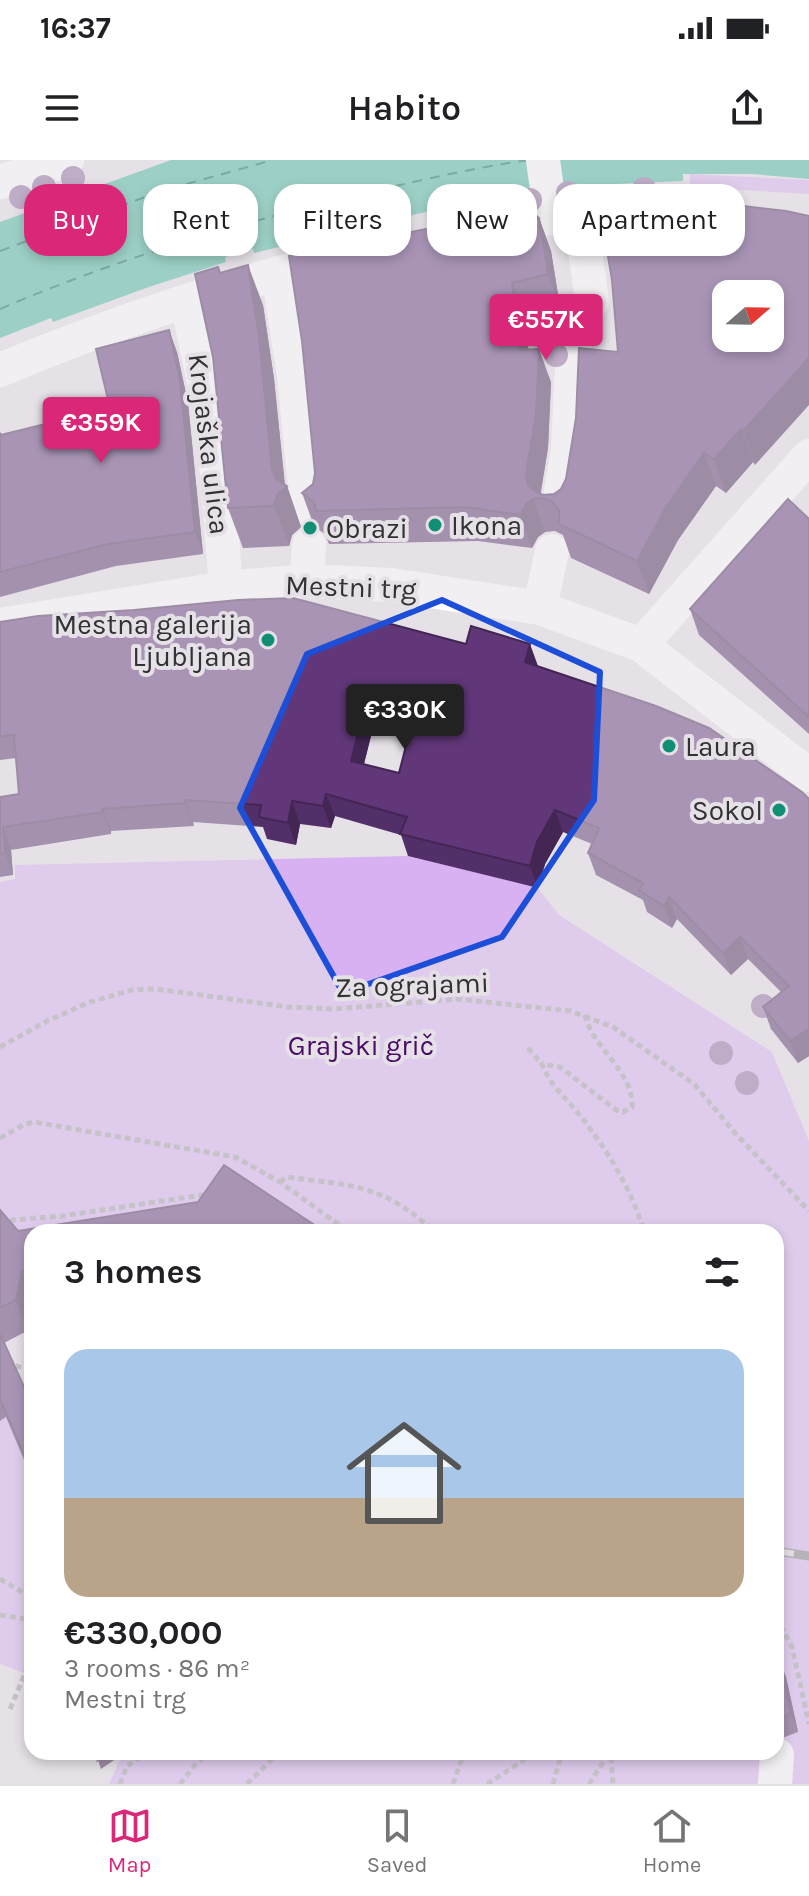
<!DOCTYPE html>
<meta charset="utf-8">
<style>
:root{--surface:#fff;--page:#f6f6f6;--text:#202124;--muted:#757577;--line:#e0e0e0;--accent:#db2777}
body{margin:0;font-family:Karla,sans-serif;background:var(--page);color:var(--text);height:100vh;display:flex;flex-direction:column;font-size:30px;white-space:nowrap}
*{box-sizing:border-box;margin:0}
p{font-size:26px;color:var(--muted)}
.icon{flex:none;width:44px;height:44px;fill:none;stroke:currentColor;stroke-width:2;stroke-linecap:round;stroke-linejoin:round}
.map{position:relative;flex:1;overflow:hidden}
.panel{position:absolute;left:24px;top:1064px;width:760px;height:536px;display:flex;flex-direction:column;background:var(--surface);border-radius:24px;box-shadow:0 4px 12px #0003}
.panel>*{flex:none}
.top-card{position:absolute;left:24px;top:24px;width:762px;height:72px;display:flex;gap:16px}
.needle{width:52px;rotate:70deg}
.buttons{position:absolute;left:712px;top:120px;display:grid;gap:16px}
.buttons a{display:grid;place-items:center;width:72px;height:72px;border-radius:16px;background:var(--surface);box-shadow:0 4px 12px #0003;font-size:40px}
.price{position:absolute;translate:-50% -68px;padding:0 18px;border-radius:8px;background:var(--accent);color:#fff;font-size:26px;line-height:52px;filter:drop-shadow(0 2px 4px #0008)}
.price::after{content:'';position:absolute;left:50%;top:48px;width:24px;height:18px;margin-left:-12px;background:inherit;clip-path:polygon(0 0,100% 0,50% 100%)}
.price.on{background:#222;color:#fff}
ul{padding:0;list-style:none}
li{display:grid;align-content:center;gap:16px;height:424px;padding:0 40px}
li span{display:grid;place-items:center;height:248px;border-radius:24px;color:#555}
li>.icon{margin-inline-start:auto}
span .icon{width:144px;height:144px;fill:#fffc;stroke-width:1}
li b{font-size:34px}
h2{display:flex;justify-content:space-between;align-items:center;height:96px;padding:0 40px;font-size:34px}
.pill{padding:0 28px;border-radius:24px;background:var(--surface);box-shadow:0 4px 12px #0003;font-size:28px;line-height:72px}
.pill.on{background:var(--accent);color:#fff}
.status{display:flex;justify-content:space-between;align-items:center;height:56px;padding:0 40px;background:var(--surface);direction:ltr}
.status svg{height:22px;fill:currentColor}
header{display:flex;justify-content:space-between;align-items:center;height:104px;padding:0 40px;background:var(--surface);font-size:36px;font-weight:600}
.dock{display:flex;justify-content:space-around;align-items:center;height:112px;border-top:2px solid var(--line);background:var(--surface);font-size:22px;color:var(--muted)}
.dock a{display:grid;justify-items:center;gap:4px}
.dock .on{color:var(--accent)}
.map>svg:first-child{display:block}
.green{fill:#d8b1f2}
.water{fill:#44bb9e}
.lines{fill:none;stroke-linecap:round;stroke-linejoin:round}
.ferry{stroke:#006552;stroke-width:2;stroke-dasharray:10 8;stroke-linecap:butt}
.path{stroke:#a09da2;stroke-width:5;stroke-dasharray:6 4;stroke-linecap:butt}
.street{stroke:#fff;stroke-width:34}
.rail-casing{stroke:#7f7d81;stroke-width:9}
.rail{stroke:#e5e1e7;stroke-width:6;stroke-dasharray:18;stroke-linecap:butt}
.tree{fill:#906ca1}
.wall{fill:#532f69;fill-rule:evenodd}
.shaded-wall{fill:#442655}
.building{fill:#61377a;stroke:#442655;stroke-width:2;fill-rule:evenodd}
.marked{fill:none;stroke:#1d4ed8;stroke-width:6;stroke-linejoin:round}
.poi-dot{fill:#118f75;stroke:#e5e1e7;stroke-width:3}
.labels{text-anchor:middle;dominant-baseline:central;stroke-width:8;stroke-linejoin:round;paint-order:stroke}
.street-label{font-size:28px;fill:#323133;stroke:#e5e1e7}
.poi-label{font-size:28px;fill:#323133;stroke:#e5e1e7;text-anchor:start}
.park-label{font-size:28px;fill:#4a0d67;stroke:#e5e1e7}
</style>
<div class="status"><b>16:37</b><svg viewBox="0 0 49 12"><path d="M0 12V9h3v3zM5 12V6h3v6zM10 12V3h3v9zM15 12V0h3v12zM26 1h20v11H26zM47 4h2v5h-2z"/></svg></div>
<header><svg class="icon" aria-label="menu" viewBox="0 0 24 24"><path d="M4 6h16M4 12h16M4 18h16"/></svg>Habito<svg class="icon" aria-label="share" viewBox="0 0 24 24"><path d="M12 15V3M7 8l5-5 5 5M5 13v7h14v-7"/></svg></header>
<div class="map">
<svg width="809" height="1624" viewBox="0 0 809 1624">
<rect width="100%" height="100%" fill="#e5e1e7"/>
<g class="green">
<polygon points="690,14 809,20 809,34 690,27"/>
<polygon points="408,696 538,728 559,755 772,892 809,981 809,1624 109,1624 122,1595 118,1592 776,1592 776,1072 0,1074 0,722 15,719 15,705"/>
<polygon points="6,1257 32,1319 32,1516 0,1504 0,1261"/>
</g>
<polygon class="water" points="171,0 809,0 809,19 751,14 683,14 683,21 571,26 569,23 522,29 522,34 421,53 254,93 253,89 225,97 226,102 146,128 53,162 51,158 0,178 0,62"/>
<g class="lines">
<g class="ferry">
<polyline points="0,91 161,31 273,0"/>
<path d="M 0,149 C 109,102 222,68 337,40 C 401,25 464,9 529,0"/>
</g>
<g class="path">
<path d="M 585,855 C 592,888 634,911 632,947 L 623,952 L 616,950 L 560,907 L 542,904 C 549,924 565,937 578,953 C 606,988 632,1029 644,1072"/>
<polyline points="0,887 49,860 90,842 132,830 156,829 289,847 334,849 458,839 570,851 613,867 694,924 736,974 809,1051"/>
<polyline points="528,888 542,904"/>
<polyline points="0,978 23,965 34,962 235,997 280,1022 349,1072"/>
<path d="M 280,1022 L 287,1017 C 355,1026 382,1024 435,1072"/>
<polyline points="0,1061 62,1056 209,1034"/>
<polyline points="0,1195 6,1203 32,1211"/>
<polyline points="0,1419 32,1438"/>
<polyline points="0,1455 32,1460"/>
<polyline points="776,1457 792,1487 809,1564"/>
<polyline points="10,1549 32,1497"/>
<polyline points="120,1624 127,1606 149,1592"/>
<polyline points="180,1624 195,1605 209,1592"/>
<polyline points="247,1624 279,1592"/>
<polyline points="453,1624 464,1592"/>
<polyline points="487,1624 521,1602 532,1592"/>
<polyline points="553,1624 562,1592"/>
<polyline points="589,1624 608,1595 611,1595 613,1624"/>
</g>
<g class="street">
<polyline points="543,0 551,58"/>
<polyline points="0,22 67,0"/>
<polyline points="494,66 580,54 657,52"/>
<polyline points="278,113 294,216 307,348"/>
<polyline points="187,142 208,240 218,323 226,428"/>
<path d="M 0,210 C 108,165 220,127 333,99"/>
<polyline points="558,349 568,290 571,221 577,168 592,141 580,54"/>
<polyline points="307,421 309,385"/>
<polyline points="540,448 552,391"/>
<polyline points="0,465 226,428 307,421 392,425 540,448 641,485 809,615"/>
<polyline points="641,485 809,296"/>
<polyline points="775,1624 777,1595"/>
</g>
<g class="rail-casing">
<polyline id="rail" points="776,1391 809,1396"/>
</g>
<use href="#rail" class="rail"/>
</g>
<g class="tree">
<circle cx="73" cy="18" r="12"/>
<circle cx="44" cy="27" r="12"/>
<circle cx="644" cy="29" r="12"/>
<circle cx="568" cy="33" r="12"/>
<circle cx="21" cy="37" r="12"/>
<circle cx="530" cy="40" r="12"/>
<circle cx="556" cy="195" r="12"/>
<circle cx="763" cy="846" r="12"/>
<circle cx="721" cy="893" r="12"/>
<circle cx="747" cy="923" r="12"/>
</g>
<g class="wall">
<polygon points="693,40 755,305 753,302 726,333 716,326 678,380 649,434 571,398 563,375 555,371 545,372 538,377 532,388 478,381 329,384 325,374 314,366 302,333 313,324 539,58 551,91 560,147 525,156 528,190 551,222 548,288 540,334 543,335 554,334 561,329 618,192"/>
<polygon points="220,113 263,145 274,219 285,325 287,326 301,367 292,375 289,386 243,388 228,348 213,197"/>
<polygon points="177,192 188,243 203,394 116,406 0,437 0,272 1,275 110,248"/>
<polygon points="809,359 809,574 699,475 690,449"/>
<path d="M 0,462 L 538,506 L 538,507 L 809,639 L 809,896 L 798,903 L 771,869 L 763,847 L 781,832 L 748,799 L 731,815 L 677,759 L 672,768 L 647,752 L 643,740 L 596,715 L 588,693 L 592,684 L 563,672 L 545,704 L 538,728 L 408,696 L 401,675 L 335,656 L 331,668 L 300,664 L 296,685 L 267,679 L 263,667 L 193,662 L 194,666 L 111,671 L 111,674 L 11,690 L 13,715 L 0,717 L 0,637 L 19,634 L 16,598 L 0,600 ZM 375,560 L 410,569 L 399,613 L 364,604 Z"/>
<polygon points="0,1050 18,1071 32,1072 32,1150 27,1171 4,1183 25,1229 32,1225 32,1319 6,1257 0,1261"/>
<polygon points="776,1499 786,1517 798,1572 785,1577 776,1577"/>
</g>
<g class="shaded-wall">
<polygon points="539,58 551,91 560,147 548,114"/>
<polygon points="248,105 263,145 274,219 285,328 287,326 301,367 292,375 289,386 274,346"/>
<polygon points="512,123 525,156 532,224 520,190"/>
<polygon points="169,170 177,192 188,243 203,394 195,372"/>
<polygon points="539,189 551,222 548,288 540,338 527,323 526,313"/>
<polygon points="809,198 809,245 755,305 743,271"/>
<polygon points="741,269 753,302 726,333 714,299"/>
<polygon points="704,293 716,326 678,380 649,434 637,401 666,347"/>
<polygon points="533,339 545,372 538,377 532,388 520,355 526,344"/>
<polygon points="530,484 538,506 533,525 525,502"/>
<polygon points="367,538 375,560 359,623 351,601"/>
<polygon points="326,634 335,656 331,668 323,646"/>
<polygon points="185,640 193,662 194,666 185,643"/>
<polygon points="292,641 300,664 296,685 288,663"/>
<polygon points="103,649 111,671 111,674 103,652"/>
<polygon points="555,650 563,672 545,704 538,728 530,706 537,682"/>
<polygon points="3,667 11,690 13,715 5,693"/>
<polygon points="669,737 677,759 672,768 664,746"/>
<polygon points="740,777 748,799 731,815 723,793"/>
<polygon points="807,870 809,875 809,896 798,903 790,881"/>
<polygon points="22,1111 32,1137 32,1150 27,1171 16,1140"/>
<polygon points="779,1499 786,1517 798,1572 791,1554"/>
<polygon points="109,1592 126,1592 101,1609 98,1600"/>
</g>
<g class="building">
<path d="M 693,40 L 786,51 L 809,56 L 809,198 L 743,271 L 741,269 L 714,299 L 704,293 L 666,347 L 637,401 L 559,364 L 559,351 L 553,342 L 543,338 L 533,339 L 526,344 L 520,355 L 466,347 L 316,351 L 314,342 L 302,333 L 313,324 L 315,313 L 302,181 L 289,96 L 528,49 L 539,58 L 548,114 L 512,123 L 520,190 L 539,189 L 536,254 L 526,313 L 527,323 L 533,330 L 543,335 L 554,334 L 561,329 L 566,319 L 576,258 L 579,188 L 618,192 L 612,120 L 601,55 ZM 726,134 L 770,134 L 770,178 L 726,178 Z"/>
<polygon points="248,105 259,178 272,310 277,320 287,326 277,334 274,346 228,348 213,197 195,114 218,107 220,113"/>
<polygon points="169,170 180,221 195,372 108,384 0,412 0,273 1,275 110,248 96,189"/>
<polygon points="788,339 809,359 809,557 690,449"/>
<path d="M 293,438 L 466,484 L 471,466 L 530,484 L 525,502 L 656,546 L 709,568 L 802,632 L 809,639 L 809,872 L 807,870 L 790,881 L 763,847 L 789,826 L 740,777 L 723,793 L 669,737 L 664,746 L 639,730 L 643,723 L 588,693 L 599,668 L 555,650 L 537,682 L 530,706 L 400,674 L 407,657 L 326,634 L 323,646 L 292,641 L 288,663 L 259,657 L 261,645 L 185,640 L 185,643 L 103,649 L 103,652 L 3,667 L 5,693 L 0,694 L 0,637 L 19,634 L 14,575 L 0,576 L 0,462 L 38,456 L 134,450 L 238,440 ZM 367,538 L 415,551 L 399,613 L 351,601 Z"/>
<polygon points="224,1005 325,1072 32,1072 32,1110 22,1111 16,1140 0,1148 0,1050 18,1071 198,1042"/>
<polygon points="0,1174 25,1229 32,1225 32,1313 0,1239"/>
<polygon points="776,1499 779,1499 791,1554 779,1559 776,1559"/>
<polygon points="101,1592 109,1592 98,1600"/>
</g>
<path d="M0 0H809V1624H0ZM 442,440 L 600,512 L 594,640 L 502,777 L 343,833 L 240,648 L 307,494 Z" fill="#e5e1e7" fill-opacity=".55" fill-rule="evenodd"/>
<path class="marked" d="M 442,440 L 600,512 L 594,640 L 502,777 L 343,833 L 240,648 L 307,494 Z"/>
<g class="poi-dot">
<circle cx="435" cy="365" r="8"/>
<circle cx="310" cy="368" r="8"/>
<circle cx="268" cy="480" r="8"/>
<circle cx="669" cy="586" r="8"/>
<circle cx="779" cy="650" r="8"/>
</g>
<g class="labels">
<g class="street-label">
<text transform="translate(209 284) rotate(83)">Krojaška ulica</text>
<text transform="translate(351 427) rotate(2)">Mestni trg</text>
<text transform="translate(412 825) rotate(-2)">Za ograjami</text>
</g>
<g class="poi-label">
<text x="451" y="365">Ikona</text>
<text x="326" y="368">Obrazi</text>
<text x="252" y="464" text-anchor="end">Mestna galerija<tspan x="252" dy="32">Ljubljana</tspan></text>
<text x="685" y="586">Laura</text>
<text x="763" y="650" text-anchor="end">Sokol</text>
</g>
<g class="park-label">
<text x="361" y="885">Grajski grič</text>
</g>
</g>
</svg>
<div class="buttons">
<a><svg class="needle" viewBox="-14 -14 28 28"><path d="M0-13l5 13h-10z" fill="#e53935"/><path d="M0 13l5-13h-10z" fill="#757577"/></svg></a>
</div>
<b class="price" style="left:546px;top:202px">€557K</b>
<b class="price" style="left:101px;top:305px">€359K</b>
<b class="price on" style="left:405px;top:592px">€330K</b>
<div class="top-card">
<a class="pill on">Buy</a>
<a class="pill">Rent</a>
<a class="pill">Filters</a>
<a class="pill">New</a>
<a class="pill">Apartment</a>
</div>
<section class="panel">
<h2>3 homes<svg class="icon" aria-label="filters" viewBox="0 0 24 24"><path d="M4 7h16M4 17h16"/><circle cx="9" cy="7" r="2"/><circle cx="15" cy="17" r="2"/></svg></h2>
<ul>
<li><span style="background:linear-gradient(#a9c7e8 60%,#b9a48a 0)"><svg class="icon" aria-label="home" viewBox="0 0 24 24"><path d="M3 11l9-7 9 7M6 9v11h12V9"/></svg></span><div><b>€330,000</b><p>3 rooms · 86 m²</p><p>Mestni trg</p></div></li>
</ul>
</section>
</div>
<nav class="dock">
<a class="on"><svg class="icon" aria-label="map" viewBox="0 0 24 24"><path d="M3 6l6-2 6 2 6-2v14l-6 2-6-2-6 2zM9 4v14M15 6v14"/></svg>Map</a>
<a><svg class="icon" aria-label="saved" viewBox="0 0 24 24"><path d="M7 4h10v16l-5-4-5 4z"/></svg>Saved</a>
<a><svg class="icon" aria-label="home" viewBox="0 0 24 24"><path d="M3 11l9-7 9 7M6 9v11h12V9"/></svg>Home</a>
</nav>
